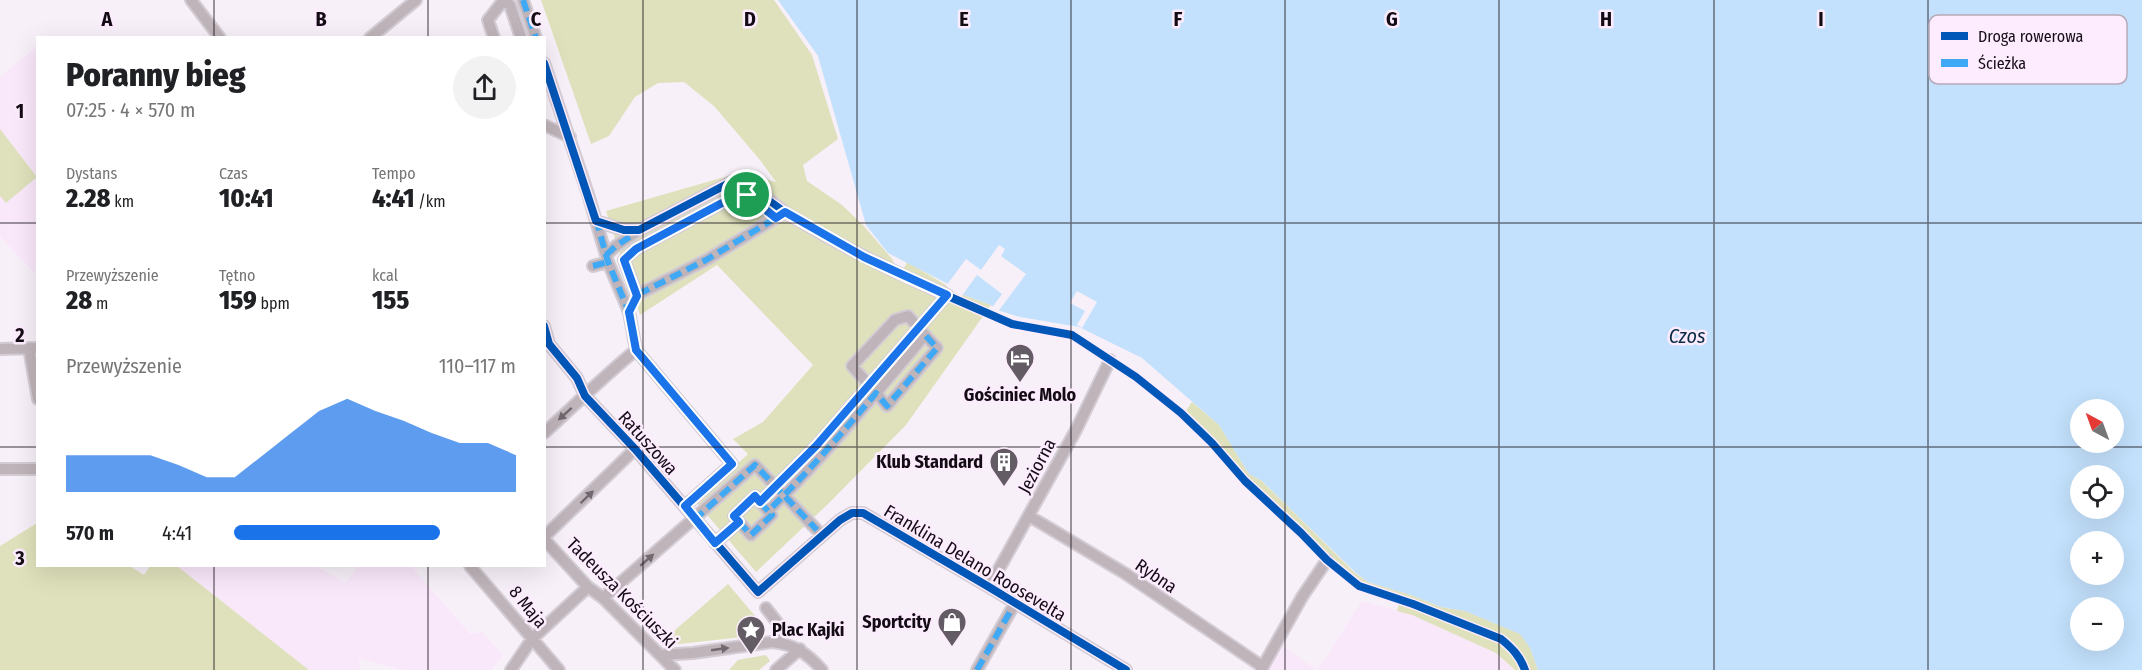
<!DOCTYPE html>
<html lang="pl">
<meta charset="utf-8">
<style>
body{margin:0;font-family:"Fira Sans Condensed",sans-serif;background:#f2f2f2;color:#202124;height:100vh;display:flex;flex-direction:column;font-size:22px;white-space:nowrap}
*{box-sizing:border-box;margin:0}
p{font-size:20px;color:#757577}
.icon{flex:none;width:33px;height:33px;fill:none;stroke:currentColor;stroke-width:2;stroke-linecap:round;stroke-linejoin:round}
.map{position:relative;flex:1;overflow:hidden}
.sheet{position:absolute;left:36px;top:36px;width:510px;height:531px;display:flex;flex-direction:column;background:#fff;border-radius:0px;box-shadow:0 6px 24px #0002}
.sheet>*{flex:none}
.needle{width:39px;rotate:319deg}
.buttons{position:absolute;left:2070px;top:399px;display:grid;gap:12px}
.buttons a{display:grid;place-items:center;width:54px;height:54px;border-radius:50%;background:#fff;box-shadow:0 6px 24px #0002;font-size:30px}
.pin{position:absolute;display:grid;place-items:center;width:51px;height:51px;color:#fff;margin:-26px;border:3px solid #fff;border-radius:50%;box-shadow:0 2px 6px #0007}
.round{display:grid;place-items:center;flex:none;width:63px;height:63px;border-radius:32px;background:#f2f2f2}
.headline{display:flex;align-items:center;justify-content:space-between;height:102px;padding:0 30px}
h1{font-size:33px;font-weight:800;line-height:45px}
.figures{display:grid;grid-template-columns:repeat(3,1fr);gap:9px;height:102px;padding:6px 30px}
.figures div{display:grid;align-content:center}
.figures b{font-size:26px;font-weight:800}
.figures small{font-size:16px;font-weight:400}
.figures p{font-size:16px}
.chart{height:168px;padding:12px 30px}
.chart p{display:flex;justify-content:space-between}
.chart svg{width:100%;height:108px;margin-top:6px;fill:#1a73e8;opacity:.7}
ul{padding:0 30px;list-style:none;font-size:20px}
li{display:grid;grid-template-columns:96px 72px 1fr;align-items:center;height:45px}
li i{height:15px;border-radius:8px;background:#1a73e8}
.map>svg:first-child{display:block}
.built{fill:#f9e7fa}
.green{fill:#dfe1bc}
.water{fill:#c3e1fc;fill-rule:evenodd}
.pier{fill:#f8f0f9}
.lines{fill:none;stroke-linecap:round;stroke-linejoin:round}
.street-casing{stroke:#d3ccd4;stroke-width:14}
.street{stroke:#bfb4b9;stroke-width:10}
.quiet{stroke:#3fa9f5;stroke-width:6;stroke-dasharray:12 6;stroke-linecap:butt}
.cycleway-casing{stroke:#fcecfd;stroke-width:11}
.cycleway{stroke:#0057b8;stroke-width:8}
.oneway{fill:#72686f}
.route-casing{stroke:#fff;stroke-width:12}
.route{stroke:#1a73e8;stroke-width:8}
.grid{fill:none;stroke:#140c15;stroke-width:1.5;stroke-opacity:0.55}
.labels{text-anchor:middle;stroke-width:5;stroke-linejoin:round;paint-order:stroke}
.poi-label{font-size:18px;font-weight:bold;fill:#140c15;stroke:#fcecfd;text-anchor:end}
.street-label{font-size:18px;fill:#140c15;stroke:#fcecfd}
.water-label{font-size:20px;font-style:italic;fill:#092d44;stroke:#fcecfd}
.key{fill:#fcecfd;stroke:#b6a9b7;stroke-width:1.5}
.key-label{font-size:16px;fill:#140c15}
.grid-label{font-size:20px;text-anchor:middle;font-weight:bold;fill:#140c15;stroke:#fcecfd;stroke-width:5;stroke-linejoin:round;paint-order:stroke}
</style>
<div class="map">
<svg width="2142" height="670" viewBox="0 0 2142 670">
<rect width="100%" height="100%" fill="#f8f0f9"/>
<path class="built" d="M37,46V276L0,236V77Z
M177,566H316L345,583L358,566H411L470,634L482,632L503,655L491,670H402L359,658L360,670H309Z
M1362,601L1412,615L1496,653L1515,670H1318Z
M1283,646L1317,670H1269Z"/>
<path class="green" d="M541,0H774L812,55L838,139L803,165L807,181L842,205L862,224L893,260L898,280L907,262L961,294L991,305L906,425L828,504L756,572L696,502L748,454L733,439L763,422L813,365L717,265L640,315L606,211L742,172L776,182L760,160L714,106L684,82L658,83L635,97L609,136L591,144Z
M0,129L37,177L6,203L0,196Z
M1192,402L1219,425L1249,474L1262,481L1355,573L1368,582L1411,595L1441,607L1465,611L1521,634L1530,648L1538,670H1529C1524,657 1518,648 1507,639L1409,598L1363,583L1333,562L1296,524L1255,484L1244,477L1214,441L1185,412Z
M37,523L38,566H130L144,575L150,566H177L309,670H0V546Z
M728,584L762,624L763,633L761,635L679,644L669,642L670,637L675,630Z
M1399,603L1497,642L1508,649L1521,670H1515L1496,653L1412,615L1397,611Z
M766,655L770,661L759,670H729L738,660Z"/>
<path class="water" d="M778,0H2142V670H1538L1530,648L1520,634L1465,611L1441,607L1411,595L1368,582L1356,573L1262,481L1249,474L1219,425L1142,358L1079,327L1020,317L997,310L991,305L961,294L948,284L888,253L866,225L818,56ZM2080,410H2114V442H2080ZM2080,476H2114V508H2080ZM2080,542H2114V574H2080ZM2080,608H2114V640H2080Z"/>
<path class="pier" d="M999,245L1005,249L1001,256L1026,274L997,313L991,309L1002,294L977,275L961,297L946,286L966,259L981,270Z
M1077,291L1097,302L1082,328L1077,325L1085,311L1070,303Z"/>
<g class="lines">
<g class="street-casing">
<path id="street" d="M191,0L220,38
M523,0L536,38
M370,38L416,0
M494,38L488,20L503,1L510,5L521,38
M544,63L588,194L608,262L629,312L636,350
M544,125L570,137
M776,218L747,195L722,203L636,249L624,260L637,295L706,260L776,218L785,212
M596,221L624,230H639L733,181C755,184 773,205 791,216C841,246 893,272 947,295L816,446L760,502L755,496L734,516L739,522L715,543
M606,255L616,246L639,230
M593,266L608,262
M908,316L925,335L876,393L852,366L895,320Z
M544,326L549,344L577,378L585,396L635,449L758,592L840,520L852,513H863L989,587L1126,670
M29,348L38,399
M0,349L38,348
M636,350L732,464L685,506
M544,433C575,405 604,376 636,350
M0,469H38
M760,502L768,511C807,474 841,434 876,393L887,406L937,348L925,335
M1029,516L1126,574L1263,667
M739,522L751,535L772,515L768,511
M544,537L635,449
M544,539L588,587L603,598L675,670
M470,566L559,670
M989,587L1076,430L1110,360
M603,598L755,465L817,530
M766,608L780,626L781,643
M662,655L693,653L772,642C794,644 808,654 822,670
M511,670L532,639L588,587
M776,670L800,649
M977,670L1015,603
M1261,670L1302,597L1327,560"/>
</g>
<use href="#street" class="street"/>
<path class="quiet" d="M523,0L536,38
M776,218L747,195L722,203L636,249L624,260L637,295L706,260L776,218L785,212
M596,219L608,262L629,312
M606,255L616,246L637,232
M593,266L608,262
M760,502L768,511C807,474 841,434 876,393L887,406L937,348L925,335
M694,520L755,465L817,530
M739,522L751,535L772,515L768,511
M977,670L1015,603"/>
<g class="cycleway-casing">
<path id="cycleway" d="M544,63L596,221L624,230H639L733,181L744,183L790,216L864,257L909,279L1012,324L1072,335L1136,377L1181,413L1212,443L1245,481L1301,533L1327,560L1359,586L1413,604L1501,639C1512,648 1520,656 1525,670
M544,326L549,344L577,378L585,396L635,449L758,592L840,520L852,513H863L989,587L1126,670
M715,543L739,522L734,516L755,496L760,502L816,446L947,295"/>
</g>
<use href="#cycleway" class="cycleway"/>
</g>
<defs><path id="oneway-solid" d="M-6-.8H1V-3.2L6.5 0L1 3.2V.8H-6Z" transform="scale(1.5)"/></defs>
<g class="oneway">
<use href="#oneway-solid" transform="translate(565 414) rotate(138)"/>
<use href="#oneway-solid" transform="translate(587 497) rotate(-44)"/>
<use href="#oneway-solid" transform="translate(647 560) rotate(-41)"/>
<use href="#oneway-solid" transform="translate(720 649) rotate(-8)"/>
</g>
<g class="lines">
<g class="route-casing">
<path id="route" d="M747,195L776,218L785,212L864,257L947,295L816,446L760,502L755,496L734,516L739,522L715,543L685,506L732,464L636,350L629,312L637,296L624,260L636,249L722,203Z"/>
</g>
<use href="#route" class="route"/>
</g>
<path class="grid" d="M214,0V38M428,0V38M643,0V670M857,0V670M1071,0V670M1285,0V670M1499,0V670M1714,0V670M1928,0V670M0,223H38M544,223H2142M0,447H38M544,447H2142M214,566V670M428,566V670"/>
<defs>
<g id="hotel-pin" transform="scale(1.5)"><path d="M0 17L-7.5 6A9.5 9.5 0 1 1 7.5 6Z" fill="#645c65" stroke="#fcecfd"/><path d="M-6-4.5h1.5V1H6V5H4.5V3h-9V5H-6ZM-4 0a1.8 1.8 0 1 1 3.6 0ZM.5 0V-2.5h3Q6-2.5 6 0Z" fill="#fff"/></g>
<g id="building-pin" transform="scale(1.5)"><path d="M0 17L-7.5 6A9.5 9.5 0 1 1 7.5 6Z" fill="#645c65" stroke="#fcecfd"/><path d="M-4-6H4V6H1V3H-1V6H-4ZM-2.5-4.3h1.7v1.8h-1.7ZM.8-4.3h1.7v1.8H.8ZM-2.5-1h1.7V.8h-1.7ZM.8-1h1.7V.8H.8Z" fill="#fff"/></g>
<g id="shop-pin" transform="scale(1.5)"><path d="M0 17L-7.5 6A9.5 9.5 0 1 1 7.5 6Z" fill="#645c65" stroke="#fcecfd"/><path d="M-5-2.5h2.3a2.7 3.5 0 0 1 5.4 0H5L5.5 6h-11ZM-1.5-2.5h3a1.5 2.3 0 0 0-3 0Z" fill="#fff"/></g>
<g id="sight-pin" transform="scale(1.5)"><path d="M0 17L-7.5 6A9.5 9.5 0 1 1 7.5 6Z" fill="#645c65" stroke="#fcecfd"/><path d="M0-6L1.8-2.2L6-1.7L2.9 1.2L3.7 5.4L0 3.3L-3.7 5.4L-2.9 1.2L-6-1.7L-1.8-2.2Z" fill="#fff"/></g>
</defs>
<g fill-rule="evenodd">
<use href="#hotel-pin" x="1020" y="358"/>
<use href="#building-pin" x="1004" y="462"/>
<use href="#shop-pin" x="952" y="622"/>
<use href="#sight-pin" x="751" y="630"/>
</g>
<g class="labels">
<g class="poi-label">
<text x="1020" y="401" text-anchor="middle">Gościniec Molo</text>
<text x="983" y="468">Klub Standard</text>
<text x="931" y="628">Sportcity</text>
<text x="772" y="636" text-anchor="start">Plac Kajki</text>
</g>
<g class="street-label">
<text transform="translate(648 443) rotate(48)" y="6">Ratuszowa</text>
<text transform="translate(1037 466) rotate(-62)" y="6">Jeziorna</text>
<text transform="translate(975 563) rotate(31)" y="6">Franklina Delano Roosevelta</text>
<text transform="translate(1156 576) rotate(34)" y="6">Rybna</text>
<text transform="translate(622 593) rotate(45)" y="6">Tadeusza Kościuszki</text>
<text transform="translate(528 607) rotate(51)" y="6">8 Maja</text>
</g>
<g class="water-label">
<text x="1687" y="343">Czos</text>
</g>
</g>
<rect x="1929" y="15" width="198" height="69" rx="9" class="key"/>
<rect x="1941" y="32" width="27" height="8" fill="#0057b8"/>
<rect x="1941" y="59" width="27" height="8" fill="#3fa9f5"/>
<g class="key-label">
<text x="1978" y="42">Droga rowerowa</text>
<text x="1978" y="69">Ścieżka</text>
</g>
<g class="grid-label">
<text x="107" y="26">A</text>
<text x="321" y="26">B</text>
<text x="536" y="26">C</text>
<text x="750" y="26">D</text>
<text x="964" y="26">E</text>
<text x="1178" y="26">F</text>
<text x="1392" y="26">G</text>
<text x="1606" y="26">H</text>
<text x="1821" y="26">I</text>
<text x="20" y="118">1</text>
<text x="20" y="342">2</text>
<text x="20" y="565">3</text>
</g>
</svg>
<div class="buttons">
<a><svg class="needle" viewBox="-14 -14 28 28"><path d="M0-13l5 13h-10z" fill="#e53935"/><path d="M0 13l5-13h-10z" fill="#757577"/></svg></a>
<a><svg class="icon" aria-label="locate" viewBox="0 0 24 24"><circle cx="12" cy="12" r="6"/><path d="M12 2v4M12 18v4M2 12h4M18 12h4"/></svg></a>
<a>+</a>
<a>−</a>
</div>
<div class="pin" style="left:747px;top:195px;background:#1e9e55"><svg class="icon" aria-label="arrive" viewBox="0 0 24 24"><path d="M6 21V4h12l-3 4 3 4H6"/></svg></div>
<section class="sheet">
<div class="headline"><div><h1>Poranny bieg</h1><p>07:25 · 4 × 570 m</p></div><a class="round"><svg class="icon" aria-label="share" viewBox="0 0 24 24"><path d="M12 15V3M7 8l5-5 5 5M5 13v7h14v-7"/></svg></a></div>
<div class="figures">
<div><p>Dystans</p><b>2.28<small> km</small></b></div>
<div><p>Czas</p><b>10:41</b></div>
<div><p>Tempo</p><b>4:41<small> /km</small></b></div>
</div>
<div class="figures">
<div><p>Przewyższenie</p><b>28<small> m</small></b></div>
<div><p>Tętno</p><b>159<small> bpm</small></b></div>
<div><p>kcal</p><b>155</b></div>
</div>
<div class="chart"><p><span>Przewyższenie</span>110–117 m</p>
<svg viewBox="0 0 160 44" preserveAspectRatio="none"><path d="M0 44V29L10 29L20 29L30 29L40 33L50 38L60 38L70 29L80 20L90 11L100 6L110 11L120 15L130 20L140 24L150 24L160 29V44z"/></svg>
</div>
<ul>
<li><b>570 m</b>4:41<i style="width:73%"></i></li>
</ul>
</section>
</div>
